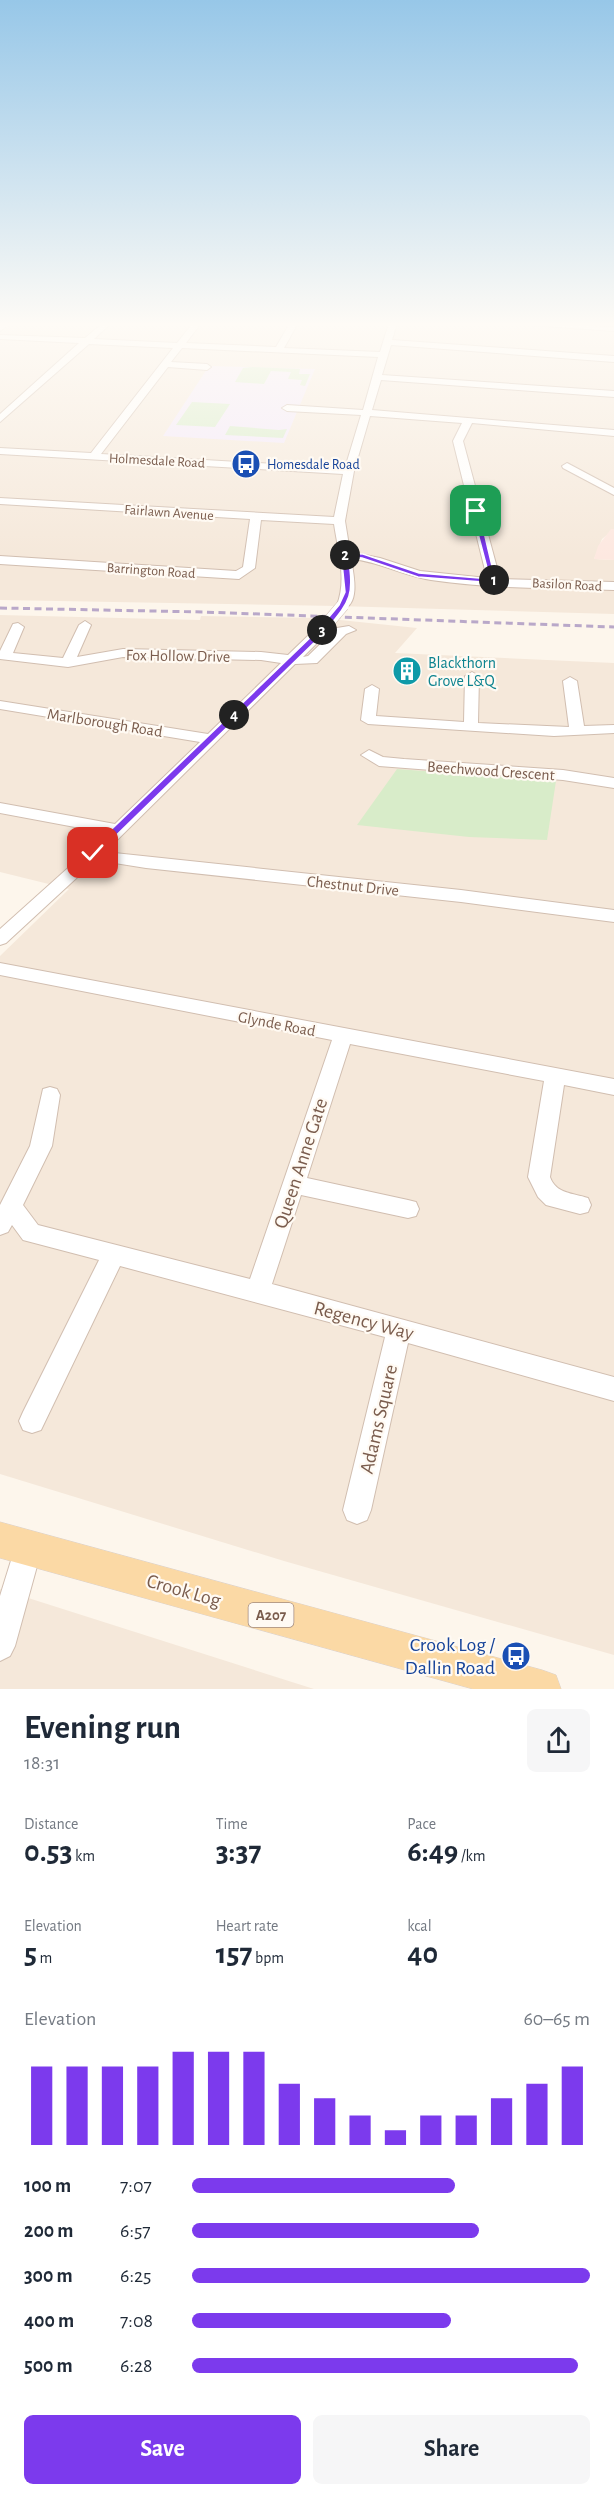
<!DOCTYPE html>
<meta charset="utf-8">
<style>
body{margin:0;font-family:"Alegreya Sans",sans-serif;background:#f6f6f7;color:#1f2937;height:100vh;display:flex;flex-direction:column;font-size:22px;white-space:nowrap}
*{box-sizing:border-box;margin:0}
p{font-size:20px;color:#747a83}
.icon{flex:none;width:33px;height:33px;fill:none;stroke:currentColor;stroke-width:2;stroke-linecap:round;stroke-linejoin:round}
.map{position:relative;height:1689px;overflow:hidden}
.side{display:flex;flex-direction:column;background:#fff;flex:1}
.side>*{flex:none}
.pin{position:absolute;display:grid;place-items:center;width:51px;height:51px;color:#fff;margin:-26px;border-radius:12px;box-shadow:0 3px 9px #0006}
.km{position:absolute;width:30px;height:30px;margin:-15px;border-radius:50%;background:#222;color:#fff;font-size:16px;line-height:30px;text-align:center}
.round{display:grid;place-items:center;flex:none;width:63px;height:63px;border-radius:9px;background:#f6f6f7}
.summary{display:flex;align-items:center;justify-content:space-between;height:102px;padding:0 24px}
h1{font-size:33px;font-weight:700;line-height:45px}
.metrics{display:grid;grid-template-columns:repeat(3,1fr);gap:9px;height:102px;padding:6px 24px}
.metrics div{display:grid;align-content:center}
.metrics b{font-size:30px;font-weight:700}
.metrics small{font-size:16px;font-weight:400}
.metrics p{font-size:16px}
.chart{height:168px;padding:12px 24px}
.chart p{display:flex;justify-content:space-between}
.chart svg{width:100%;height:108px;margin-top:6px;stroke:#7c3aed;stroke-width:6}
.cta{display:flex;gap:12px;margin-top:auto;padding:12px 24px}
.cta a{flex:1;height:69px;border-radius:9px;background:#7c3aed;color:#fff;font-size:24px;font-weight:700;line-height:69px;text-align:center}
.cta a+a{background:#f6f6f7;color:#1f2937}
ul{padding:0 24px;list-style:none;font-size:20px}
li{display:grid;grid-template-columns:96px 72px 1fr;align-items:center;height:45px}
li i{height:15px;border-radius:8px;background:#7c3aed}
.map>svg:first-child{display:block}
.residential{fill:#f5e8da}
.commercial{fill:#fde8e0}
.education{fill:#f3e8fa}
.green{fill:#d8ecc9}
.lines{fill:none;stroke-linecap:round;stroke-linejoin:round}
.minor-casing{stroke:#d1beb0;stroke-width:2}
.major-casing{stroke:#dad1cd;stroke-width:1}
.minor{fill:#fff;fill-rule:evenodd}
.major{fill:#fbd9a5;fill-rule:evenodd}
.rail{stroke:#b9a8c9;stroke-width:3;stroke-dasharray:7 4.5;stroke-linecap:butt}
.minor-bridge-casing{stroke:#d1beb0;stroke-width:13;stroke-linecap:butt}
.minor-bridge{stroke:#fff;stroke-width:12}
.route{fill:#7c3aed;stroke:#fff;stroke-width:1.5}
.labels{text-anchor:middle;stroke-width:4.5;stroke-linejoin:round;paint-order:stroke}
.far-street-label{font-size:14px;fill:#7a5c4d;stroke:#fffaf3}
.far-transit-label{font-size:14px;fill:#164399;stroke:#fffaf3;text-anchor:start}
.shield{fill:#fffaf3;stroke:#a28b7f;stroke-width:1.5}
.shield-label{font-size:15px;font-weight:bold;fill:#7a5c4d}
.street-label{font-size:16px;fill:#7a5c4d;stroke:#fffaf3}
.culture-label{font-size:16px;fill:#0d838f;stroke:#fffaf3;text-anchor:start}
.near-street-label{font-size:20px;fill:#7a5c4d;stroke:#fffaf3}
.near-transit-label{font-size:20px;fill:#164399;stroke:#fffaf3;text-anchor:end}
</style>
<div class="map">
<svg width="614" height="1689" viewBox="0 0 614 1689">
<rect width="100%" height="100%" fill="#fdf6ec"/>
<path class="residential" d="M0,323H614V529L602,539L594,559L614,560V614L337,606L0,600Z
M0,615L200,620L201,616L321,618L417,628L395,653L614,663V1655L284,1561L0,1474V956L69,889L0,872Z
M0,1589L314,1689H0Z"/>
<path class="commercial" d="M611,529H614V560L594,559L598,546Z"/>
<path class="education" d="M209,366L315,369L284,443L163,436Z"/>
<path class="green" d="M253,367L300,369L299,374H310L305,386L300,385L302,380L288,379L291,372L271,371L264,384L235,382L243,368Z
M192,402L230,404L215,427L176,425Z
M230,426L279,430L287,429L283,438L225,435Z
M397,769L556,781L547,840L469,837L357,825Z"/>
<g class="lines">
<g class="minor-casing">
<path id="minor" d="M3,323H12L0,331V325Z
M103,323H111L94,339L177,343L193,323H201L186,343L276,347L290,323H298L284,348L380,352L389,323H397L392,340L614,356V362L391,345L382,375L614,391V397L381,380L372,410L614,430V436L472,423L463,441L500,579L614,582V590C553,588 491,589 431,580C403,576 378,561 351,559C353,572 361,603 343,609L337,605C347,579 338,551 334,524L261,520L255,568L239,579L0,564V556L236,571L243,567L250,519L0,504V498L334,517L343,474L0,454V448L91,453L173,348L89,344L0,422V414L79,343L0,339V335L85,338ZM182,348L378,357L363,410L287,405L282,408L287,411L361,415L345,468L101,454L168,367L207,370L211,367L207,364L171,362ZM370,416L462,423L453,441L487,578L420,571L380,558L350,552L345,521L354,471Z
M525,323L614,327V331L529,325Z
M567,463L614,488V495L563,468L562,466Z
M85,621L91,625L77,657L123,649L261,652L288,655L315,629H325L327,632L325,635L303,657L308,656L337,628L349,626L356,630L346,634L317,663L295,664L105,852L461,890L614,910V922L461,902L146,868L96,860L6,943L0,945V929L107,833L0,813V803L115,824L200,742L0,709V701L208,734L281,663L261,660L123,657L68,667L0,659V651L13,624L18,623L24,627L13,653L63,658L79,625Z
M472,672L479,676L478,723L569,727L563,681L570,677L577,681L584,726L614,725V733L554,736L368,724L361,720L365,689L372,685L379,689L376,716L464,722L465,676Z
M369,750L383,757L404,759L563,770L614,778V788L563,780L379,766L361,755Z
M0,963L614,1079V1095L564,1085L550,1177C556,1194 573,1193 588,1198L591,1205L588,1212L580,1214L546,1205L538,1197L528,1177L544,1081L350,1044L307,1178L408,1200L416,1202L419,1209L416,1216L408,1218L301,1195L272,1284L614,1377V1401L408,1343L371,1510L367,1520L357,1524L347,1520L343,1510L385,1337L120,1266L41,1430L32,1433L23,1430L19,1421L23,1412L99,1260L23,1240L12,1225L8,1232L0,1235V1205L30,1146L43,1089L50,1087L57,1089L60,1095L52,1146L23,1205L38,1225L250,1279L332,1040L0,975Z
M28,1534L38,1538L42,1548L15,1646L10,1656L0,1661V1596L18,1538Z"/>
</g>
<g class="major-casing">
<path id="major" d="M0,1522L542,1670L556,1675L561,1689H473L0,1558Z"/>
</g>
<use href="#minor" class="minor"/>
<use href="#major" class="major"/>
<path class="rail" d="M0,608L203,612L614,627"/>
<g class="minor-bridge-casing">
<path id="minor-bridge" d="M320,632L343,605"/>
</g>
<use href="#minor-bridge" class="minor-bridge"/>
</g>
<linearGradient id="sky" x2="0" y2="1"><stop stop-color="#97c7e8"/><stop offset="0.58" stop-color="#fefbf6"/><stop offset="1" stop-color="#fefbf6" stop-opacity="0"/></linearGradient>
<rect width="614" height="559" fill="url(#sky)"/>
<path class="route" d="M476,509L479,511L496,583L418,577L362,558L348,557C356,598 348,603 323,634L96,855H89V851L318,630L339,605L345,592L341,553L363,554L419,573L490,579L472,511Z"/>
<defs>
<g id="bus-disc" transform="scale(1.5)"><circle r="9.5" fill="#1a4fb4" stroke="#fffaf3"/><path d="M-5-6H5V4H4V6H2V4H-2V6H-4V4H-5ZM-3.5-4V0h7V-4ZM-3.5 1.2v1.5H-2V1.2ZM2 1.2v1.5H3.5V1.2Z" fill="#fff"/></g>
<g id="building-disc" transform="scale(1.5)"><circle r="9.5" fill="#0f9aa8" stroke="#fffaf3"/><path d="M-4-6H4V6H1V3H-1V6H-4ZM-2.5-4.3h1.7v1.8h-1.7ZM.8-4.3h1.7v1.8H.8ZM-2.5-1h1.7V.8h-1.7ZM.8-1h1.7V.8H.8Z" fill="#fff"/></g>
</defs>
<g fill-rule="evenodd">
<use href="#bus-disc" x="246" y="464"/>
<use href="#building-disc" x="407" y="671"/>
<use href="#bus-disc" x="516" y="1656"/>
</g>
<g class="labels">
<g class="far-street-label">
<text transform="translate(157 460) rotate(3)" y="5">Holmesdale Road</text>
<text transform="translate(169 512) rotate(4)" y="5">Fairlawn Avenue</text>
<text transform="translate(151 570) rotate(4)" y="5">Barrington Road</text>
<text transform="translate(567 584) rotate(3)" y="5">Basilon Road</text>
</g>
<g class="far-transit-label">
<text x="267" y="469">Homesdale Road</text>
</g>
<rect class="shield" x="248.5" y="1603" width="45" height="24" rx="4.5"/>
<g class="shield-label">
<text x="271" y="1620">A207</text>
</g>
<g class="street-label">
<text transform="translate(178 655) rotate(1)" y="6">Fox Hollow Drive</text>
<text transform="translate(105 722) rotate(9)" y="6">Marlborough Road</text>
<text transform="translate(491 770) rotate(4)" y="6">Beechwood Crescent</text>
<text transform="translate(353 885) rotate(6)" y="6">Chestnut Drive</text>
<text transform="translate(277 1023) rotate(11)" y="6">Glynde Road</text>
</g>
<g class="culture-label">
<text x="428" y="668">Blackthorn<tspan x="428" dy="18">Grove L&amp;Q</tspan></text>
</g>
<g class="near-street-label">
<text transform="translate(300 1163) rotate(-72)" y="7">Queen Anne Gate</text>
<text transform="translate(364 1320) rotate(15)" y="7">Regency Way</text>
<text transform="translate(378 1419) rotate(-77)" y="7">Adams Square</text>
<text transform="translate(184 1590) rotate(16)" y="7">Crook Log</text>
</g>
<g class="near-transit-label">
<text x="495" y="1651">Crook Log /<tspan x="495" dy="23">Dallin Road</tspan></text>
</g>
</g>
</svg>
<div class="pin" style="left:476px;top:511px;background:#1e9e55"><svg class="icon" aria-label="arrive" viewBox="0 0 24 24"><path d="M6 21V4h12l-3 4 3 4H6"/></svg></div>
<div class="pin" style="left:93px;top:853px;background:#d93025"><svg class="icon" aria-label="check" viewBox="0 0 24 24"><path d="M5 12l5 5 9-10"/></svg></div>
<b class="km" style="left:494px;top:580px">1</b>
<b class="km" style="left:345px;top:555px">2</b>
<b class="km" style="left:322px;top:630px">3</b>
<b class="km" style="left:234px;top:715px">4</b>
</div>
<section class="side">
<div class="summary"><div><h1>Evening run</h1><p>18:31</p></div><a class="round"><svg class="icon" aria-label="share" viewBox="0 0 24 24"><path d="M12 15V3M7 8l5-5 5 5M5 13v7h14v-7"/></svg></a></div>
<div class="metrics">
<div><p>Distance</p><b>0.53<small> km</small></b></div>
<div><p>Time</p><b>3:37</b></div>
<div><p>Pace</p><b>6:49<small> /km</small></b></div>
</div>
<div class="metrics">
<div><p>Elevation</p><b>5<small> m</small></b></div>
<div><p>Heart rate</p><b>157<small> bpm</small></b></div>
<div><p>kcal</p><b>40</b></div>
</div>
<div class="chart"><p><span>Elevation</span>60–65 m</p>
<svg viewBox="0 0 160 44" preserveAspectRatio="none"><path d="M5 44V12M15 44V12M25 44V12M35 44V12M45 44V6M55 44V6M65 44V6M75 44V19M85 44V25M95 44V32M105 44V38M115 44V32M125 44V32M135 44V25M145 44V19M155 44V12"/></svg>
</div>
<ul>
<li><b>100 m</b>7:07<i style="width:66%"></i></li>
<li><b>200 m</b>6:57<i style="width:72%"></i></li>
<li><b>300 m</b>6:25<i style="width:100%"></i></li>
<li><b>400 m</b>7:08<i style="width:65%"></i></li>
<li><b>500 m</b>6:28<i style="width:97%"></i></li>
</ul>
<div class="cta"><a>Save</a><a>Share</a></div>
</section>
